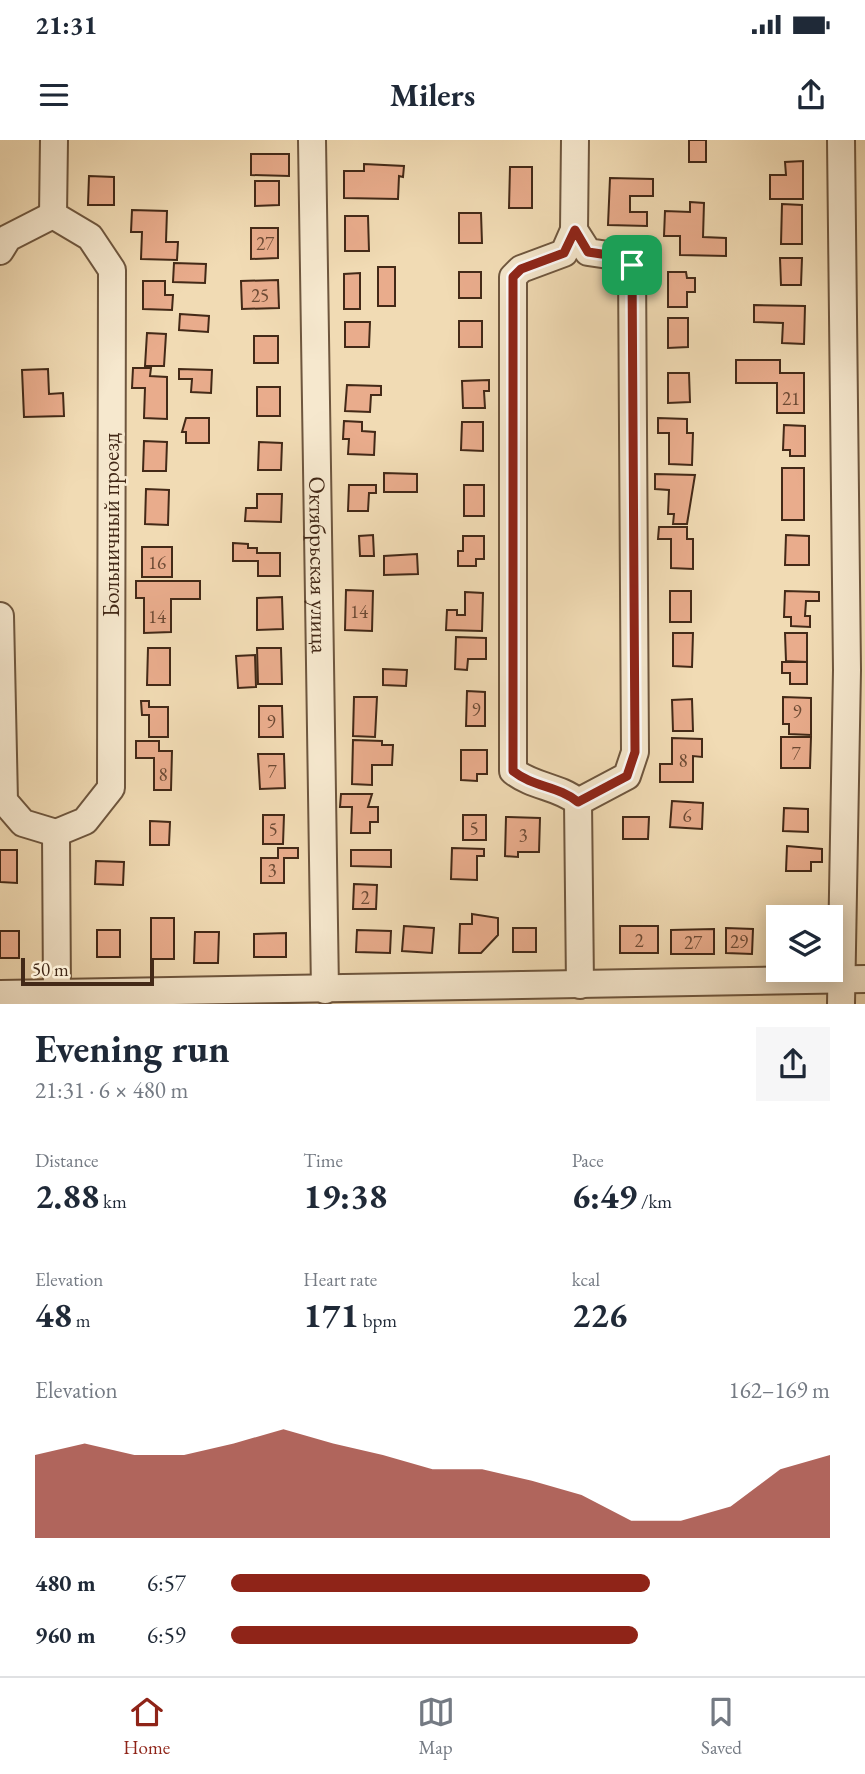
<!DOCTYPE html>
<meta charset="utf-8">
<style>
body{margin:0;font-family:"EB Garamond",serif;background:#f6f6f7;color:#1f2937;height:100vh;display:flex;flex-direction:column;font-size:26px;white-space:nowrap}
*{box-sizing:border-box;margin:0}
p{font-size:23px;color:#747a83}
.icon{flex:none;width:38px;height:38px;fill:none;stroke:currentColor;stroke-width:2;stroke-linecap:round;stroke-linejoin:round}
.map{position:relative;height:864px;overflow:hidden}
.sheet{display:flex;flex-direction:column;background:#fff;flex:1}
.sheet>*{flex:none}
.buttons{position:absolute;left:766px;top:765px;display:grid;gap:14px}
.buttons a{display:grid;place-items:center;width:77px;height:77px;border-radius:0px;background:#fff;box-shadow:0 4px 18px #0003;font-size:35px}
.scale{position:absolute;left:21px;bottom:18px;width:133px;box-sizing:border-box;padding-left:7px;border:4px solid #432917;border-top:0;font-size:19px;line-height:24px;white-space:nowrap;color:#432917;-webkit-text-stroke:5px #f6e8ce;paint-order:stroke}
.pin{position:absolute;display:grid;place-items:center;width:60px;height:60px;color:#fff;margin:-30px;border-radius:14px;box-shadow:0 4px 10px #0006}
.round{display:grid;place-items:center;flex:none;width:74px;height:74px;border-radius:0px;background:#f6f6f7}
.headline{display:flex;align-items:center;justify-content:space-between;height:119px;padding:0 35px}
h1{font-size:38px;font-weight:700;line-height:52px}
.figures{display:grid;grid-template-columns:repeat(3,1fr);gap:10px;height:119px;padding:7px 35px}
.figures div{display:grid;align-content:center}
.figures b{font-size:35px;font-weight:700}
.figures small{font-size:19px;font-weight:400}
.figures p{font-size:19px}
.chart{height:196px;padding:14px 35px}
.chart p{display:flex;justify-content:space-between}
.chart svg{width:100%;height:126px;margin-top:7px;fill:#8f2418;opacity:.7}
ul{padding:0 35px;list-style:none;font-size:23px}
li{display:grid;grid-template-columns:112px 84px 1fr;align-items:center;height:52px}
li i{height:18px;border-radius:9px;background:#8f2418}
.status{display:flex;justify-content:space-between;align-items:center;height:49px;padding:0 35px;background:#fff;direction:ltr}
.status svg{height:19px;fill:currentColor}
header{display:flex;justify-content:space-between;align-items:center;height:91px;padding:0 35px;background:#fff;font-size:32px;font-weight:700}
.dock{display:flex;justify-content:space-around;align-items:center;height:98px;border-top:2px solid #e0e1e3;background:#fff;font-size:19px;color:#747a83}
.dock a{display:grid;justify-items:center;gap:4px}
.dock .active{color:#8f2418}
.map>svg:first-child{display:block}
.building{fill:#e9ac8c;stroke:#432917;stroke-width:2}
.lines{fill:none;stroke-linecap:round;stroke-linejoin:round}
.minor-casing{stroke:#6e563e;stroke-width:30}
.minor{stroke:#f6e8ce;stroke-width:26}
.route-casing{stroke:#fff;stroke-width:14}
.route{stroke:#8f2418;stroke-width:9}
.labels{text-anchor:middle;stroke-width:5;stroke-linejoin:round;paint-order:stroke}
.number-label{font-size:19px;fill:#6c4a34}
.street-label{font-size:23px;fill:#432917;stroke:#f6e8ce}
</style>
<div class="status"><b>21:31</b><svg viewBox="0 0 49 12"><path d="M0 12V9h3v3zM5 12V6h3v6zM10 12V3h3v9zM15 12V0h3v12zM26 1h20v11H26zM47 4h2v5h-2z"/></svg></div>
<header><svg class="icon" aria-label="menu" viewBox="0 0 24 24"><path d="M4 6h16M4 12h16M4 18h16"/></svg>Milers<svg class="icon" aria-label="share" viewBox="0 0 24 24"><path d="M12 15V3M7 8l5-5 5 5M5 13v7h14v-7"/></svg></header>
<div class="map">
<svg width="865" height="864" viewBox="0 0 865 864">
<rect width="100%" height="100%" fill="#f1dbb4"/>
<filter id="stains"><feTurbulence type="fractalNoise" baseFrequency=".00286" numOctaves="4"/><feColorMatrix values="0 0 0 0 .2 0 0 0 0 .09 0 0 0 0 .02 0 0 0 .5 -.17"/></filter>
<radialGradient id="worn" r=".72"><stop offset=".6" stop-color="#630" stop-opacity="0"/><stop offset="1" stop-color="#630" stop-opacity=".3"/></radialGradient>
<path class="building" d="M689,0H706V22H689Z
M251,14H289V36L251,35Z
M803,21V59H770V35H786L785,22Z
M364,24L404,26L403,37L399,36L398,59L344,58V31H364Z
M510,27H532V68H509Z
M89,36L114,37V65H88Z
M610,38L653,39V56H630V72H647V86L608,85Z
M255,41H279V65L255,66Z
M690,62L704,63L703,97L726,98V116L680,115V96H664L665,71L690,72Z
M782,64L802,65V104H781Z
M132,70L167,71L166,102H178L177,120L141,119L142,92H131Z
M459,73H481L482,103H459Z
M345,76H368L369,111H345Z
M251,88H278V118L251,119Z
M780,118H802L801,145H781Z
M174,123L206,124L205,143L173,142Z
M378,127H395V166H378Z
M459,132H481V158H459Z
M668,132H686L687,138H695V152H687V167H668Z
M360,133V169H344V134Z
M278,140L279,168L242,169L241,141Z
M143,141H165V155H173L172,170L143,169Z
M754,165L805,166L804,204L782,203L783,183L754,182Z
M180,174L209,176L208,192L179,190Z
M668,178H688V207L668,208Z
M459,181H482V207H459Z
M345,182H370L369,207H345Z
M147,193L166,194L164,226H145Z
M254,196H278V223H254Z
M736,220H780V233H804V273H777V243H736Z
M133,228H151L150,236L167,237V279L144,278L145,248H132Z
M48,229L49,254L63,253L64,276L24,277L22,230Z
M179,229L212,230L211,253L191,252L192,239H179Z
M668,233H689L690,262L668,263Z
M489,240V251H484L485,268H463L462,241Z
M347,245L381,246V255H371L370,272L345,271Z
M257,247H280V276H257Z
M186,278H209V303H186V292H182Z
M658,278L687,279V293H693L692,325L669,324V293H658Z
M344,281L362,282V291L375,292L374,315L348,314L349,299H343Z
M462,282H483V311L461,310Z
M784,285L805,286V316H790V310H783Z
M144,301L167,302L166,331H143Z
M259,302L282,303L281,330H258Z
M782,328H804V380H782Z
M384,333L417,334V352H384Z
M655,334L695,335L687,384H673L674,374H668L669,350L655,349Z
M349,345H376V353H369L368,371H348Z
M464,345H484V376H464Z
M146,349L169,350L168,385L145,384Z
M257,354H282L281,382L245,381L246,368H257Z
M659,387H687V399H693V429L671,428V399H658Z
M373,395L374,416H360L359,396Z
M786,395L809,396V425H785Z
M463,396H484V419H476V426H458V411H463Z
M233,403L248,404V408H257V413H280V436H258V421H233Z
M142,407H172V437H142Z
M417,414L418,434L384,435V416Z
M136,441H200V459H171V492L144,493V458H136Z
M346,450L373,451L372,491L345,490Z
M670,451H691V482H670Z
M785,451L819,452V461H806L805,476H810V487L791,486V477H784Z
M465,452L483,453L482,491L446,490L447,470H457V475H465Z
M282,457L283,489L257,490V458Z
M673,493H693L692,527L673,526Z
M785,493H807V522L786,521Z
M456,497L486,498V519H468L467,530L455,529Z
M148,508H170V545H147Z
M257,508H281L282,544H258Z
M255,515L256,547L238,548L236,516Z
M782,522H807V544H790V533H782Z
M383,529L407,530L406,546L383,545Z
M467,551L485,552V586H466Z
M354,557H377L375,597L353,596Z
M783,557L811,558V595L789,594V584H783Z
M692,559L693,591H673L672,560Z
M141,561H149V567H168V597H149V575H142Z
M259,566H282L283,597H259Z
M781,597H811L810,628H781Z
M672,598L702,599V617L693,616V642H660V624H672Z
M353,600L382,601V605H393L392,625H372V645L352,644Z
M136,601H159V611H172L171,650H154V618H136Z
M461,610H487V634H477V641L461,640Z
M258,614H284L285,648L260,649Z
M341,654H372L368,667H378V682H370V693H351L352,667H340Z
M672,661L703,663L702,689L670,687Z
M784,668L808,669V692L783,691Z
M263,675H284L283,704H263Z
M463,675H486V700H463Z
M506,677L540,678L539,712H518V717L505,716Z
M623,677H649L648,699H623Z
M150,681L170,682L169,705H150Z
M787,706L822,709V722H811V731H786Z
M278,708H298V718H284V743H261V718H278Z
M452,708L484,709V716H477V740L451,739Z
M0,710H17V743L0,742Z
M351,710H391V727L351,726Z
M96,721L124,722L123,745L95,744Z
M354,744L377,745L376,769H353Z
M472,774L498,778V795L481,813H459L460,784H472Z
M151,778H174V819H151Z
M404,786L434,788L432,813L402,811Z
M620,786H658V813H620Z
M513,788H536V812H513Z
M726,788L753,789L752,814L726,813Z
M714,789V814H671V790Z
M97,790H120V817H97Z
M357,790L391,791L390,813L356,812Z
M0,791H19V818H0Z
M195,792H219L218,823H194Z
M286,793V817H254V794Z"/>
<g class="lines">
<g class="minor-casing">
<g id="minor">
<path d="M54,0L53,75L90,97L112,130L111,648L85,681L56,693L57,855"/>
<path id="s1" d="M312,0L325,850"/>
<path d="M575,0L574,90L588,112L615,116L632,125L635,612L627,636L578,662L580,845"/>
<path d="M574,90L564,113L521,129L513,137V631C533,647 559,646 578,662"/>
<path d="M0,111L8,98L53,75"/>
<path d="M0,476L4,661L23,683L56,693"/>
<path d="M0,854L865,839"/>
<path d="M841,864L847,530L841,0"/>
</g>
</g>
<use href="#minor" class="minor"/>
</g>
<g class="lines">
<g class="route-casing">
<path id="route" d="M575,90L588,112L615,116L632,125L635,612L627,636L578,662C559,646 533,647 513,631V137L521,129L564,113Z"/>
</g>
<use href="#route" class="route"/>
</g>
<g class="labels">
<g class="number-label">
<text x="265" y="110">27</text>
<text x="260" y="162">25</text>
<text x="791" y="265">21</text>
<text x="157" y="429">16</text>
<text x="359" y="478">14</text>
<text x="157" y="483">14</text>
<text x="476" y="576">9</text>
<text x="797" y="578">9</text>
<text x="271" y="588">9</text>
<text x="796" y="620">7</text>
<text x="683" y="627">8</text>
<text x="272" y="638">7</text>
<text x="163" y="641">8</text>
<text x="687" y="682">6</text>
<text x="474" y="695">5</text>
<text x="273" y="696">5</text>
<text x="523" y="702">3</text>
<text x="272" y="737">3</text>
<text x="365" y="764">2</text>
<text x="639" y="807">2</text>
<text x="739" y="808">29</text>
<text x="693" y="809">27</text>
</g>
<g class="street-label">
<text transform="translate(111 385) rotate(-90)" y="8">Больничный проезд</text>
<text dy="8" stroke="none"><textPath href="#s1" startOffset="425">Октябрьская улица</textPath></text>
</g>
</g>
<rect width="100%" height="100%" filter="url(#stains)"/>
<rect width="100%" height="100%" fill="url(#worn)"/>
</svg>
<div class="buttons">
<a><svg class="icon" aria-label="layers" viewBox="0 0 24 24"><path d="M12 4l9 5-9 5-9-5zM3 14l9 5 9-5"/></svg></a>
</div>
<div class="scale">50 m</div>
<div class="pin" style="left:632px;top:125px;background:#1e9e55"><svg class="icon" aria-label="arrive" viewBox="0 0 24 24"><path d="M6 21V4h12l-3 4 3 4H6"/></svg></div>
</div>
<section class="sheet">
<div class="headline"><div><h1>Evening run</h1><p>21:31 · 6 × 480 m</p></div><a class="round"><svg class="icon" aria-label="share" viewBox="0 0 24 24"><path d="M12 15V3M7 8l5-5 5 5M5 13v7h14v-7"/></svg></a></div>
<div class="figures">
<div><p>Distance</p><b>2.88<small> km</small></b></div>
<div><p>Time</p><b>19:38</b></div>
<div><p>Pace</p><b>6:49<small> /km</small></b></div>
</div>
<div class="figures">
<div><p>Elevation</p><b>48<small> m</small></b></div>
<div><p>Heart rate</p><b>171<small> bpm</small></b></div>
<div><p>kcal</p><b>226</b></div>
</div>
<div class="chart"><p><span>Elevation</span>162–169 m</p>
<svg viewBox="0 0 160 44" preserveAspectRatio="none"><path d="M0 44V15L10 11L20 15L30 15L40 11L50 6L60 11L70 15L80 20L90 20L100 24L110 29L120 38L130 38L140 33L150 20L160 15V44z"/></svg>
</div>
<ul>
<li><b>480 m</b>6:57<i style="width:70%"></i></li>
<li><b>960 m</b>6:59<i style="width:68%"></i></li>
</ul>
</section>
<nav class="dock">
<a class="active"><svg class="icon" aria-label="home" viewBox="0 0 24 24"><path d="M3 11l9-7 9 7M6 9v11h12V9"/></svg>Home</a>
<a><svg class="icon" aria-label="map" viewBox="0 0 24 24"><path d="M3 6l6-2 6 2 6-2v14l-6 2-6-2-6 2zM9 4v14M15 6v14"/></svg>Map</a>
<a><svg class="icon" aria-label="saved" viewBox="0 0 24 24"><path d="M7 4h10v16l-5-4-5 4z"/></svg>Saved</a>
</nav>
